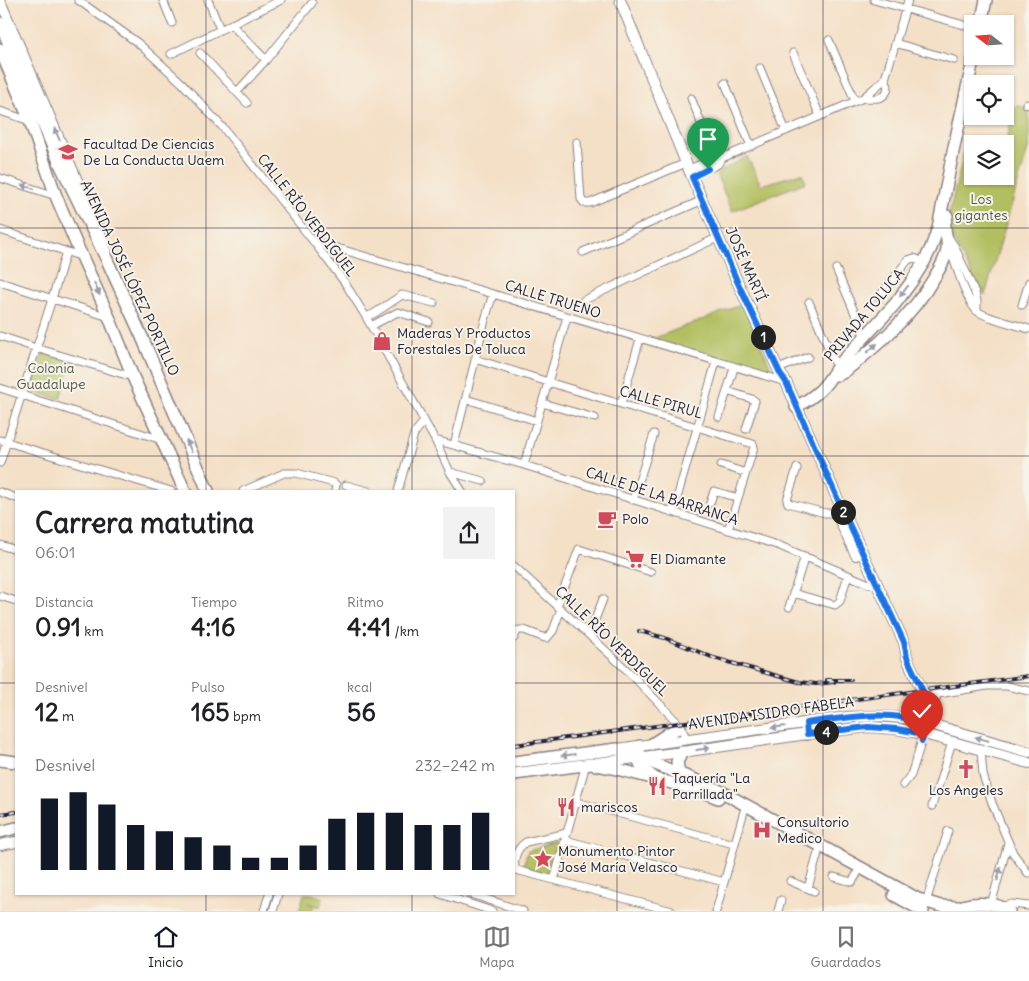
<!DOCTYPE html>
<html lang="es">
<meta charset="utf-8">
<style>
body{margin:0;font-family:Delius,sans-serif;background:#f2f2f2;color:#202124;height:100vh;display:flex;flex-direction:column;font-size:19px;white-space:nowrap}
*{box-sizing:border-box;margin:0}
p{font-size:16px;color:#757577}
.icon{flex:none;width:28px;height:28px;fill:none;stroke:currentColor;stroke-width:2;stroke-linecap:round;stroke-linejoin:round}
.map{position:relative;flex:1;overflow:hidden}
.details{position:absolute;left:15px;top:490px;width:500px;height:405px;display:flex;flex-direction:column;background:#fff;border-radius:0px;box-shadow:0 1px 4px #0004}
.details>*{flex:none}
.needle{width:32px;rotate:287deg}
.buttons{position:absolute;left:964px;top:15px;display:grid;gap:10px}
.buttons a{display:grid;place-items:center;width:50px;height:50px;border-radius:0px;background:#fff;box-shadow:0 1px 4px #0004;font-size:25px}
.pin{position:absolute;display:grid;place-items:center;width:42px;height:42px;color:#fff;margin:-51px -21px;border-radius:50% 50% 50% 0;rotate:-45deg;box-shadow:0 0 5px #0007}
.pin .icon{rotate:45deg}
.km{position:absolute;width:25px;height:25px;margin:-12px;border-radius:50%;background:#222;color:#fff;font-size:14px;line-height:25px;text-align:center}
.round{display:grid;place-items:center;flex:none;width:52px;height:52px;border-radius:0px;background:#f2f2f2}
.overview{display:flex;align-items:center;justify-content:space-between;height:85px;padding:0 20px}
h1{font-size:28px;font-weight:700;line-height:38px}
.stats{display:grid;grid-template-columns:repeat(3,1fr);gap:8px;height:85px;padding:5px 20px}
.stats div{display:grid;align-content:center}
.stats b{font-size:25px;font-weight:700}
.stats small{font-size:14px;font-weight:400}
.stats p{font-size:14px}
.chart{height:140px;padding:10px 20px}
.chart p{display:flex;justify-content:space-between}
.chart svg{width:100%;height:90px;margin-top:5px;stroke:#111827;stroke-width:6}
.menu{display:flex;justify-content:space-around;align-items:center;height:70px;border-top:1px solid #e0e0e0;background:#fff;font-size:14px;color:#757577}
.menu a{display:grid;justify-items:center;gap:2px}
.menu .on{color:#111827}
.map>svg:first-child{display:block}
.green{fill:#b2be5f;stroke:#6a704d}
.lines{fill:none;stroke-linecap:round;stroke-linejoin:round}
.minor-casing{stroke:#8b8181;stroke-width:9}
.tertiary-casing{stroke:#8b8181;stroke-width:11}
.secondary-casing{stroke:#8b8181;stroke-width:12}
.primary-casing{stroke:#8b8181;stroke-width:14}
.trunk-casing{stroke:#8b8181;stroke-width:14}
.minor{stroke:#fff;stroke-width:7}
.tertiary{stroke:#fff;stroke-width:9}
.secondary{stroke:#fff;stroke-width:10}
.primary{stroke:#fff;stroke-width:11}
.trunk{stroke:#fff;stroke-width:11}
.rail-casing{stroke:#22223b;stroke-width:4}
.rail{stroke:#f7f3e8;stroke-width:2;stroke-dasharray:5.5;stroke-linecap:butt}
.oneway{fill:#9c9ca7}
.route-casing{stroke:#fff;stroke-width:10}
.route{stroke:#1a73e8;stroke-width:6}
.grid{fill:none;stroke:#22223b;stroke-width:1;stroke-opacity:0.55}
.labels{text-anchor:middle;stroke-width:4;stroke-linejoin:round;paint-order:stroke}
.poi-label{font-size:14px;fill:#22223b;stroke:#f7f3e8;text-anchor:start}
.park-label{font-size:14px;fill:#545948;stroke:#f7f3e8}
.street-label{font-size:14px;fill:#22223b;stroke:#f7f3e8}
</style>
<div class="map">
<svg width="1029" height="911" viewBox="0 0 1029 911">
<rect width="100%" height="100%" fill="#f7f3e8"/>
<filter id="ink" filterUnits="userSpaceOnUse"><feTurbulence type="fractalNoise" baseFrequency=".02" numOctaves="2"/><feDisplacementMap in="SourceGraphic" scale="10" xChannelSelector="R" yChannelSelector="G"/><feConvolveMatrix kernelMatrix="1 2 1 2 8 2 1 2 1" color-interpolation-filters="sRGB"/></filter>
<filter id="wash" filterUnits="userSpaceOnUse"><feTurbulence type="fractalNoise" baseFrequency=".0096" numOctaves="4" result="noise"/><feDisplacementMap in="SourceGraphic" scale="20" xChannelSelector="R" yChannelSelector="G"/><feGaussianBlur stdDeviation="1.12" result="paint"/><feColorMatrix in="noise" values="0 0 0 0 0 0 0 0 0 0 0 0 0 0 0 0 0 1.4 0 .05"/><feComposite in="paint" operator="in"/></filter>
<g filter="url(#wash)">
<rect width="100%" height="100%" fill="#f4e0c7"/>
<path class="green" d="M1016,105L1029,109V146L985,295L976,282L946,227L964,152L972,154V176H1005V146Z
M747,156L761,185L802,173L806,182L732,211L716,174Z
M743,304L770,366L769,371L652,339Z
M43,353L71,362L60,399L31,391Z
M559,842L557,861L551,875L523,866L528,851Z
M304,894H312L323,898L320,907L308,903L314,906L312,911H299Z"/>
</g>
<g filter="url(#ink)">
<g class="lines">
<g class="minor-casing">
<path id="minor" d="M78,0L138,43L182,83L225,130L313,241L345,283L366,317L435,440L450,472L462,491
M163,0L172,23
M208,0L220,29
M874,0L964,25
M231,24L266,60
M829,40L855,101
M895,43L954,60
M200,53L247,103
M793,53L820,116
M171,54L281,0
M760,68L786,131
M885,79L908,0
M725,83L751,146
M237,92L266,60L312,3
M691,98L718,164
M1026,104L1029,105
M0,111L30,121
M577,142L581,199L584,203H590L686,163
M689,169L716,158H722L863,98L885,79C887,83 889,86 887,91C883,101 871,98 863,98
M692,177L718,164L720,161
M0,178L56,196
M0,230L83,257
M949,238L955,247L975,293L977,301V311
M313,241L493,294L786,382
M949,246C954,260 967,303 977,311C986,318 1017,325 1029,329
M583,252L703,200
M836,269L865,337
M0,282L109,317
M879,297L908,260L914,258L924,262
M584,300L719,237
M809,302L837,368
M1022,305L1029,282
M366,317L375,313L402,295L434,303
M371,326L398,312L429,322
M0,336L36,348L133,377
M475,359L548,382L753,444L754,447L728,530
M778,369L808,357
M0,388L162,440
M727,391L752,399L755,401L746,429
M466,399L537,421
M542,403L595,418
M621,404L640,339
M719,417L734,368
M0,440L171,491
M435,440L524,465L780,546L869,584L877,585
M454,445L485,320L493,294
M0,463L52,299L66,252
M524,465L567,317
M721,465L746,473
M797,468L787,500L788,503L825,513H830L842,509
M450,472L483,481
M346,485L368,491
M243,491L284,473H296L334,483L336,485L335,491
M398,491L414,434L424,421
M0,492L16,498
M633,500L654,434
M710,503L714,491L738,498
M673,512L716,362
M0,545L16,550
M514,566L629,672L678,723L687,739
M793,593L835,605L840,601L848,575
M0,596L16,601
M557,605L560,599L579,549L651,572
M789,607L805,556
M589,635L603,599
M514,638L517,631L519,630H524L545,638H547L553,631L561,609
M932,695L987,686H1007L1029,691
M981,750L983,775L992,803L1013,853L1028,873
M903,785L911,775L924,734
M576,802L734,844
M932,806L952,742
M567,833L526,842C517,848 512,860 516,870L672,911
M565,840L724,882
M834,877L852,882L857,874
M554,880L586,764
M790,881L814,891
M808,888L818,853
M440,894L492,911
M471,894L523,911
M926,902L948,831
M991,905L1008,843
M1001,907L1012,904L1029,906
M264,911L269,894
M273,911L278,894
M716,911L744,811
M778,911L781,900"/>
</g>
<g class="tertiary-casing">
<path id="tertiary" d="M0,0L104,242L106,253"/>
</g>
<g class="secondary-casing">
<path id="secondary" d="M620,0L686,163L737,281L780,373L786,382L842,509L904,642C905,647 906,652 907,657C914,678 932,701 930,724
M840,521L856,555
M930,712L936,694
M617,749L848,717L879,716L904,718L930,724L1029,752
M597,763L682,752L807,734L868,727L897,729L924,734L1029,763
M0,845L16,842"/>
</g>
<g class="primary-casing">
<path id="primary" d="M0,23L61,166L107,260L142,337L208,491
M981,24L986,0
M0,49L30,121L56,196L75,241L109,317L133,377L185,491
M833,375H838L844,372C878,345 912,316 934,278C939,270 944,262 946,254C950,242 945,237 945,227C944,224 946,219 947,216
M796,407C817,395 825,388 837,367L895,304L912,281L924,262L931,248L938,228L954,147L974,56
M806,723L807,734
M652,744L669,733L680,727
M640,746C636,764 641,769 656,779
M679,774L677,762L682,752"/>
</g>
<g class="trunk-casing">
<path id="trunk" d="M0,760L16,762
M514,762L617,749L703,783L722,792L918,899L940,906L958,907
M514,774L591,764L613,768L656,779L698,790L718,798
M0,832L16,828
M894,895L923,911
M954,911C966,900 996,902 1009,911"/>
</g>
<use href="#minor" class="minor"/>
<use href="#tertiary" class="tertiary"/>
<use href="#secondary" class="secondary"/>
<use href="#primary" class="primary"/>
<use href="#trunk" class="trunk"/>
<g class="rail-casing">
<path id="rail" d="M639,631L665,638L714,658L799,682L816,684L834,682
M827,680H851
M514,745L1029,676
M0,814L16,812"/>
</g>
<use href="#rail" class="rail"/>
</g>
<defs><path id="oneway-solid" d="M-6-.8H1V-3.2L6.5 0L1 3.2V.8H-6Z" transform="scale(1.25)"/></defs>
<g class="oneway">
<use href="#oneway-solid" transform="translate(57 134) rotate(-113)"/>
<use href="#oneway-solid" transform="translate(28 187) rotate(-162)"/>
<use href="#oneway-solid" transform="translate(97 289) rotate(66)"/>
<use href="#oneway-solid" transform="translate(904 291) rotate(128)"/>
<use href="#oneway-solid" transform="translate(872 348) rotate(-41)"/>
<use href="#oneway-solid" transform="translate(189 446) rotate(-113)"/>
<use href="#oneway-solid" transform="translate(778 727) rotate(172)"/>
<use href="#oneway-solid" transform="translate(982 739) rotate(-164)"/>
<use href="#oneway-solid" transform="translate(703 749) rotate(-9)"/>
<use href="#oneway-solid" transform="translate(568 755) rotate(173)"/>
<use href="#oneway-solid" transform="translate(999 874) rotate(-75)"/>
</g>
</g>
<g class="lines" filter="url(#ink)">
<g class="route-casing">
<path id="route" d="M708,169L692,177L737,281L780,373L786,382L842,509L904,642C905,647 906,652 907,657C915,678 932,701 930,724C918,721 905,717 892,716C863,714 835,719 806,723L807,734L868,727L897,729L924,734L922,741"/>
</g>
<use href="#route" class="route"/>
</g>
<path class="grid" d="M206,0V491M412,0V491M617,0V911M823,0V911M0,228H1029M0,456H1029M0,683H16M514,683H1029M206,894V911M412,894V911"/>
<defs>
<g id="university-bare" transform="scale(1.5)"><path d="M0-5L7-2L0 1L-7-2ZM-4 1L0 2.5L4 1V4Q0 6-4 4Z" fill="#d1495b" stroke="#f7f3e8" stroke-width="2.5" paint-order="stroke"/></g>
<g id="shop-bare" transform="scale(1.5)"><path d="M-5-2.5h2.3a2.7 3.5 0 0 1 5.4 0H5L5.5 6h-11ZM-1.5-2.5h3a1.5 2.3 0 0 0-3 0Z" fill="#d1495b" stroke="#f7f3e8" stroke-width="2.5" paint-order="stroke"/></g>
<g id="cafe-bare" transform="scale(1.5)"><path d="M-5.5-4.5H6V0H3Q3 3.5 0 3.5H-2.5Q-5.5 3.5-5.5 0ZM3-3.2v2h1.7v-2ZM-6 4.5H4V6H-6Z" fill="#d1495b" stroke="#f7f3e8" stroke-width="2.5" paint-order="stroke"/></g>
<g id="supermarket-bare" transform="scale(1.5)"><path d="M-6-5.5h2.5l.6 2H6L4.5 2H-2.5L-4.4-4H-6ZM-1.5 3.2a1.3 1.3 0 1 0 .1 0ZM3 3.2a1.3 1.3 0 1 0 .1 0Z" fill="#d1495b" stroke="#f7f3e8" stroke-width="2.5" paint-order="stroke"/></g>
<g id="church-bare" transform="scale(1.5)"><path d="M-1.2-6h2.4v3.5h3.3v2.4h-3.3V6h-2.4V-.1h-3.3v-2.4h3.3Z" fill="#d1495b" stroke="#f7f3e8" stroke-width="2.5" paint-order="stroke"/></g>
<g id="restaurant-bare" transform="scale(1.5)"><path d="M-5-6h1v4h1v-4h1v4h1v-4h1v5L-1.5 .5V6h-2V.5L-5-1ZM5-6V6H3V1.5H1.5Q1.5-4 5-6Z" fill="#d1495b" stroke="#f7f3e8" stroke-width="2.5" paint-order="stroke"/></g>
<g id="hospital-bare" transform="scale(1.5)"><path d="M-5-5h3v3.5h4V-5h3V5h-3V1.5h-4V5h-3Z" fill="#d1495b" stroke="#f7f3e8" stroke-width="2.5" paint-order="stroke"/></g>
<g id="sight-bare" transform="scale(1.5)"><path d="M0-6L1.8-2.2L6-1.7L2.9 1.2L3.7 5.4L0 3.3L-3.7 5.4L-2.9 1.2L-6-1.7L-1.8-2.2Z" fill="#d1495b" stroke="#f7f3e8" stroke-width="2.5" paint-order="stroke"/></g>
</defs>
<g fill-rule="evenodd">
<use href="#university-bare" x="68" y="152"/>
<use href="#shop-bare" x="382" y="341"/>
<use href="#cafe-bare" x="607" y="519"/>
<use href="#supermarket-bare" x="635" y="559"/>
<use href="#church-bare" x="966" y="769"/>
<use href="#restaurant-bare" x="657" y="786"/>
<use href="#restaurant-bare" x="566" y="807"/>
<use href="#hospital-bare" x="762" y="830"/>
<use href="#sight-bare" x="543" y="859"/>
</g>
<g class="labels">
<g class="poi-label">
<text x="83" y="149">Facultad De Ciencias<tspan x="83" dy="16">De La Conducta Uaem</tspan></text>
<text x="397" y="338">Maderas Y Productos<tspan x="397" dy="16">Forestales De Toluca</tspan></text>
<text x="622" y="524">Polo</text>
<text x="650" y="564">El Diamante</text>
<text x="672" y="783">Taquería "La<tspan x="672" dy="16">Parrillada"</tspan></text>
<text x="966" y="795" text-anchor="middle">Los Angeles</text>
<text x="581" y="812">mariscos</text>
<text x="777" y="827">Consultorio<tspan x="777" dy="16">Medico</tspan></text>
<text x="558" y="856">Monumento Pintor<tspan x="558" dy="16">José María Velasco</tspan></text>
</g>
<g class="park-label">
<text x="981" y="204">Los<tspan x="981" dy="16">gigantes</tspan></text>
<text x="51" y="373">Colonia<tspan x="51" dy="16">Guadalupe</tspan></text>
</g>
<g class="street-label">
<text transform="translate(307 215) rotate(52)" y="5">CALLE RÍO VERDIGUEL</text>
<text transform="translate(746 264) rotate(66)" y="5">JOSÉ MARTÍ</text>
<text transform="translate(130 278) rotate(65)" y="5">AVENIDA JOSÉ LÓPEZ PORTILLO</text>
<text transform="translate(553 299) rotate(17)" y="5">CALLE TRUENO</text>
<text transform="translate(864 315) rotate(-50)" y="5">PRIVADA TOLUCA</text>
<text transform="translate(661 402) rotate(16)" y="5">CALLE PIRUL</text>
<text transform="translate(662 496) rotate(18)" y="5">CALLE DE LA BARRANCA</text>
<text transform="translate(612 641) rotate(44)" y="5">CALLE RÍO VERDIGUEL</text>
<text transform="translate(771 713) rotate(-8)" y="5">AVENIDA ISIDRO FABELA</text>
</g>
</g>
</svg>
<div class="buttons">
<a><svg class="needle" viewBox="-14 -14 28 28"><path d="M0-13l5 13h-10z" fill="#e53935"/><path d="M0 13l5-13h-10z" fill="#757577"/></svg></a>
<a><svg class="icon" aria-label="locate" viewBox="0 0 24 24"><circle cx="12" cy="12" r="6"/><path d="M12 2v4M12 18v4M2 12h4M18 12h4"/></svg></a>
<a><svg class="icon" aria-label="layers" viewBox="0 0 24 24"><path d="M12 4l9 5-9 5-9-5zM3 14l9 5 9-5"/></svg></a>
</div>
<div class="pin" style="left:708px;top:169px;background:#1e9e55"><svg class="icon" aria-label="arrive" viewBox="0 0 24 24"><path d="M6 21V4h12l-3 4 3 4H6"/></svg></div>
<div class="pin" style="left:922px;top:741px;background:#d93025"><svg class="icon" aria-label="check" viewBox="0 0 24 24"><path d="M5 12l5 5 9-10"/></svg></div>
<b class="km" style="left:763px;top:337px">1</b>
<b class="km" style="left:843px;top:512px">2</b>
<b class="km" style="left:826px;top:732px">4</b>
<section class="details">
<div class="overview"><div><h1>Carrera matutina</h1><p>06:01</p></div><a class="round"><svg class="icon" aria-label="share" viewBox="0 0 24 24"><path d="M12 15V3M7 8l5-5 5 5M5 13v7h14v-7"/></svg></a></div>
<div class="stats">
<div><p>Distancia</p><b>0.91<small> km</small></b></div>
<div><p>Tiempo</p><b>4:16</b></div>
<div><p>Ritmo</p><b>4:41<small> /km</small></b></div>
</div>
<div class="stats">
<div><p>Desnivel</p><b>12<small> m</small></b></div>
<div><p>Pulso</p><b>165<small> bpm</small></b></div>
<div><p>kcal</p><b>56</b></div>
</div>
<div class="chart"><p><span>Desnivel</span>232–242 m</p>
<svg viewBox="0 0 160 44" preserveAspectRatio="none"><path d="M5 44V9M15 44V6M25 44V12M35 44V22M45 44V25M55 44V28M65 44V32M75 44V38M85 44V38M95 44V32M105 44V19M115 44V16M125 44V16M135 44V22M145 44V22M155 44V16"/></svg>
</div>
</section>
</div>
<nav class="menu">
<a class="on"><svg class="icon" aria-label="home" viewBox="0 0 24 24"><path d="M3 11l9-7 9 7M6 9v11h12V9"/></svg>Inicio</a>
<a><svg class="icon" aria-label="map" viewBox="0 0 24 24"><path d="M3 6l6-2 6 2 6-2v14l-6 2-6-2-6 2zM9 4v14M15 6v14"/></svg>Mapa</a>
<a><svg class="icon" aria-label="saved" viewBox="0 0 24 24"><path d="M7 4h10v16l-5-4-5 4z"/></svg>Guardados</a>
</nav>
